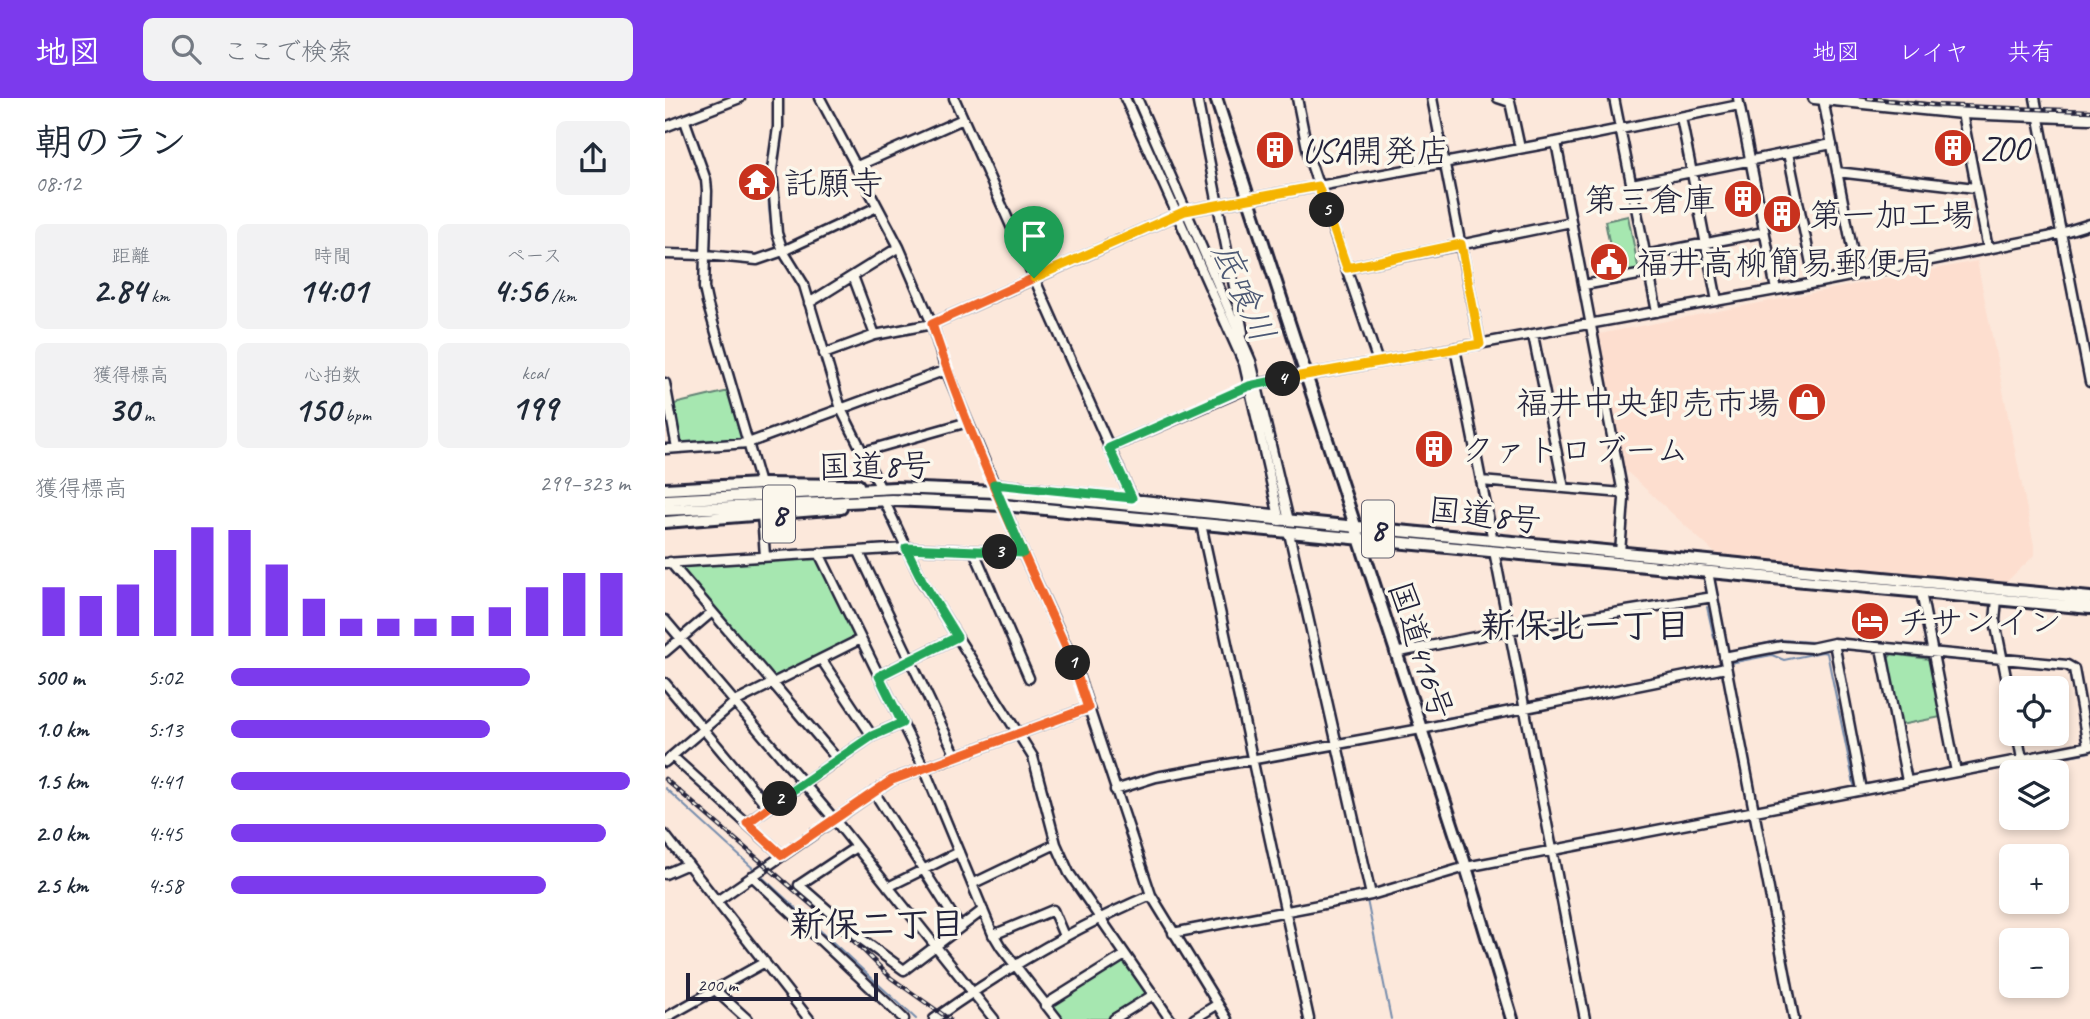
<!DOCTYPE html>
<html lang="ja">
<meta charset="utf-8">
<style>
body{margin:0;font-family:Caveat,"Klee One",sans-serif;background:#f2f2f3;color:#1f2937;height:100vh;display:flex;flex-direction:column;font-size:26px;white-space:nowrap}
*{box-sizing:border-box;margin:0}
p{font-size:23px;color:#747a83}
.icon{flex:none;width:38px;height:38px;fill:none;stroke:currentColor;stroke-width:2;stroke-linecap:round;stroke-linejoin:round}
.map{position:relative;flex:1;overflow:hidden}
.side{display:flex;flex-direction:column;background:#fff;width:665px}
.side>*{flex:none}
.buttons{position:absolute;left:1334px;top:578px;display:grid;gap:14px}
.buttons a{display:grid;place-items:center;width:70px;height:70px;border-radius:10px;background:#fff;box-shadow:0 4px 10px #0003;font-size:35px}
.scale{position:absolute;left:21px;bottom:18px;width:192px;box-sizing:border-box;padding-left:7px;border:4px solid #22223b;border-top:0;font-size:19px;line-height:24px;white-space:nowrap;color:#22223b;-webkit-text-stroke:5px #fbf7ec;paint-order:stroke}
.pin{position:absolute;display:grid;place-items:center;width:60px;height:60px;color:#fff;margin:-72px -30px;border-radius:50% 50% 50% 0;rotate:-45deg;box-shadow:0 0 7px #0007}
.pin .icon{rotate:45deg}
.km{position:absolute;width:35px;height:35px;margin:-18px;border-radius:50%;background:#222;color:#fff;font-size:19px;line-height:35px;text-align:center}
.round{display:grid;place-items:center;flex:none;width:74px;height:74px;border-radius:10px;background:#f2f2f3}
.head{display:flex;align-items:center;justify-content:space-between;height:119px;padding:0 35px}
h1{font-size:38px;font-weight:700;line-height:52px}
.metrics{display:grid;grid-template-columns:repeat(3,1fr);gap:10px;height:119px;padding:7px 35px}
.metrics div{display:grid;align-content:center;border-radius:10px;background:#f2f2f3;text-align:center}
.metrics b{font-size:35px;font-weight:700}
.metrics small{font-size:19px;font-weight:400}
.metrics p{font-size:19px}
.chart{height:196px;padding:14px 35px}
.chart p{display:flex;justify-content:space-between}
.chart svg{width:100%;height:126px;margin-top:7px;stroke:#7c3aed;stroke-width:6}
ul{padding:0 35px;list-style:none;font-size:23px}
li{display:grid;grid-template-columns:112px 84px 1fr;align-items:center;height:52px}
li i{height:18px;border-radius:9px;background:#7c3aed}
header{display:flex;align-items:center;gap:42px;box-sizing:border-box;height:98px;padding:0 35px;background:#7c3aed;color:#fff}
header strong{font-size:33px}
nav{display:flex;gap:38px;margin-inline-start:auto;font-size:24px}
.search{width:490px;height:63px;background:#f2f2f3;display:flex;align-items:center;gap:18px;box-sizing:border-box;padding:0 24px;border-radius:10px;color:#747a83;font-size:26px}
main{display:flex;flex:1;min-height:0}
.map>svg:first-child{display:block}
.built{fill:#fddecf}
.green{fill:#a6e7b0;stroke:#648476;stroke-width:2}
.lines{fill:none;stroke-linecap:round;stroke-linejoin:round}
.stream{stroke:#778dad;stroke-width:2}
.minor-casing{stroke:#22223b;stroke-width:13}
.major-casing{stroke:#22223b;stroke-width:15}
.highway-casing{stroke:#22223b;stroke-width:16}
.minor{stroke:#fbf7ec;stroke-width:8}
.major{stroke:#fbf7ec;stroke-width:10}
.highway{stroke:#fbf7ec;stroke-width:10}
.rail-casing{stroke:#22223b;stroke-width:4.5}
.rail{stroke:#fbf7ec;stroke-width:2;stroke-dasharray:5;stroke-linecap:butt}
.split-1-casing{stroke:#fff;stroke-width:14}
.split-2-casing{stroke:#fff;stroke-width:14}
.split-3-casing{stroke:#fff;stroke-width:14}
.split-4-casing{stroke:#fff;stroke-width:14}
.split-5-casing{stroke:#fff;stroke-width:14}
.split-6-casing{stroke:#fff;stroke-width:14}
.split-1{stroke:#f0652b;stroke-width:9}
.split-2{stroke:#f0652b;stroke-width:9}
.split-3{stroke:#22a559;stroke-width:9}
.split-4{stroke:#22a559;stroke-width:9}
.split-5{stroke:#f5b400;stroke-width:9}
.split-6{stroke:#f5b400;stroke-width:9}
.labels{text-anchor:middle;stroke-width:7;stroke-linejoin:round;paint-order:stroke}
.shield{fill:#fbf7ec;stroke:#636270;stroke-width:2}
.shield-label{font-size:32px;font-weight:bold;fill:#22223b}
.poi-label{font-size:33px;fill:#22223b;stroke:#fbf7ec;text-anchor:start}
.street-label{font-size:33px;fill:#22223b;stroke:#fbf7ec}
.water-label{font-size:35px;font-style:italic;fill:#4c5874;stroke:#fbf7ec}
.neighbourhood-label{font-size:35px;font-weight:bold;fill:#22223b;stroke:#fbf7ec}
</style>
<header>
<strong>地図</strong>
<div class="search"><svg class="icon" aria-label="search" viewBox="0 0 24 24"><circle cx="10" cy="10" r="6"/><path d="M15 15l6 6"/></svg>ここで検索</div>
<nav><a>地図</a><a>レイヤ</a><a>共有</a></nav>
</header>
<main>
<section class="side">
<div class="head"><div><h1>朝のラン</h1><p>08:12</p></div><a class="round"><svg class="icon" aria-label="share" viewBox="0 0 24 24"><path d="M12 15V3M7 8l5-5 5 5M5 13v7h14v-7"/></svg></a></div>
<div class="metrics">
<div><p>距離</p><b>2.84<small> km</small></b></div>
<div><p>時間</p><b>14:01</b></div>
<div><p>ペース</p><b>4:56<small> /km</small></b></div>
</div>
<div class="metrics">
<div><p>獲得標高</p><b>30<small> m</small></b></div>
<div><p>心拍数</p><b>150<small> bpm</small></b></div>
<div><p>kcal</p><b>199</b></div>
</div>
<div class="chart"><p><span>獲得標高</span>299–323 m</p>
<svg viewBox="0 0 160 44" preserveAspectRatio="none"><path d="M5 44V27M15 44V30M25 44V26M35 44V14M45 44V6M55 44V7M65 44V19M75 44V31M85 44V38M95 44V38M105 44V38M115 44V37M125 44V34M135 44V27M145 44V22M155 44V22"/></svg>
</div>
<ul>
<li><b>500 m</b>5:02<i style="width:75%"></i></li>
<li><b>1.0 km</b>5:13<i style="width:65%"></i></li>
<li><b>1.5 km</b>4:41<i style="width:100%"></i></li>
<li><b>2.0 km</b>4:45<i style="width:94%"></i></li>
<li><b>2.5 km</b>4:58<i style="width:79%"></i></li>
</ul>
</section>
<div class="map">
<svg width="1425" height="921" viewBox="0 0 1425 921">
<rect width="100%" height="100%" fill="#fce8db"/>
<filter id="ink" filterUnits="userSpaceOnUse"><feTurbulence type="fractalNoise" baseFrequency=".0143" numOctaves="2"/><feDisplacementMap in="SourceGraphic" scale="14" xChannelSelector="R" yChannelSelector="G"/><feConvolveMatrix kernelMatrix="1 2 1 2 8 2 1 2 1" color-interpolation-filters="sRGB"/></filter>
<g filter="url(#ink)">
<path class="built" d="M1312,163L1370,452V457L1341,484L1052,457L957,369L932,239L934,236Z"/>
<path class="green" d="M963,118L974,173L951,179L940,123Z
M68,292L83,343L12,350L5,307Z
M154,455L196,541L107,585L5,464Z
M1227,556L1264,561L1276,619L1235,627L1222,561Z
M455,860L483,897L446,921H392L381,908Z"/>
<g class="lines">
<path class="stream" d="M466,0L515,113
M108,36C102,71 100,118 112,151
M517,119L558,209
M114,156L136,191L170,308
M174,316L205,381
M607,368L618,417
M217,411L234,447
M238,455L247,472
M262,498L286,538
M1042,509L1049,540
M289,543L345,633
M1177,551L1211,554
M1069,552L1117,542L1147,544
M1226,555L1262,559
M1277,561L1332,565
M1065,565L1107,557L1119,562L1157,554L1162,555L1189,687
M1348,567L1402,572L1405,575
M1416,584L1425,629
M862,605L1057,567
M776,621L856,606
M350,641L364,663L383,730
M0,690L91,773
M1191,698L1425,654
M680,699L701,796
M394,762L400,778L429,820
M95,777L251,921
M702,802L726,921
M432,824L455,857
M458,861L483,897
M486,902L500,921"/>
<g class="minor-casing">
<path id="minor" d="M113,0V29L107,72L112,135L118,153L139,187L176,311L216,391
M155,0L234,149L267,226L281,272L358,455L409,565L486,797L562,921
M289,0L467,400
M460,0L579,266L615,423
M472,0L586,263L624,423
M532,0L578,234
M632,0L644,60L713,264
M767,0L815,246
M833,0L845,4L855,50
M949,0L992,214
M1073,0L1111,192
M1370,0L1425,284
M1158,1L1192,176
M1297,15L1323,151
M1016,19L1052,203
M20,23L41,82L42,93L39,190L42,204L95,386
M0,29L75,0
M891,44L959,401L955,455
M1123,55L1150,185
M190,69L298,21
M1172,74L1310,90
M967,86L1167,46
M0,156L41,157L92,162L118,153L212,109
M980,157L1099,134
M682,170L906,124
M188,178L210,237
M919,187L984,175
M144,205L234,149
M868,237L899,390
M790,250L828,443
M159,256L210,237L267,226L520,113L891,44L1074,7
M0,285L12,350
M444,350L592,286L1150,185L1383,139L1425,126
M0,351L83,345L281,272
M197,354L303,324
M816,383L958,395
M329,386L608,416
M219,402L257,483L368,659L391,746L404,775L505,921
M97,417L100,458
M536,426L644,921
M624,435L706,797
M309,453L364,580
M829,453L920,921
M194,454L291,658
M154,455L259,670L327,834L336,849L392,921
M5,464L173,662
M0,465L241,450L358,455
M1043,474L1129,921
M1256,494L1291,674
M1332,501L1330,523L1346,604
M0,522L169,721L329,921
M1169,545L1197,692
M1216,550L1242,683
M0,554L47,514
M730,555L844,532L1048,499
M1059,559L1117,548L1146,550L1169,545L1402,567L1409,571L1423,648
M156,561L207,638
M214,578L292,539
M0,585L103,709
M1352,635L1357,661
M7,658L81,725L207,638L237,625
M0,664L70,604L196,541
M450,692L491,679L756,631L1061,570
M209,694L295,829
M81,725L117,757
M0,737L144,921
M191,749L134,787L195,840L239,872L318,812
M0,776L23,766
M87,778L239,921
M307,786L391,746
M223,789L294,754
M52,803L227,682L423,610
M508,835L706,797L801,769L1425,648
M328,837L388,812L399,838
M50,892L82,921
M380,907L460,857
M0,920L100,864
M269,921C338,872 408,830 486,797
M449,921L488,897
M529,921L553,906"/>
</g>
<g class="major-casing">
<path id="major" d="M1149,0L1297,15L1425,20"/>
</g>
<g class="highway-casing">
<path id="highway" d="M551,0L801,769L847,921
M0,391L95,386L193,387
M0,402L230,390L332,394L1425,500
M0,412L227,402L338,407L1425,510
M0,424L176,410"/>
</g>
<use href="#minor" class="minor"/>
<use href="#major" class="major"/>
<use href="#highway" class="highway"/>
<g class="rail-casing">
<path id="rail" d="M1203,0L1267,7L1425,13
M0,681L192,846L226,880L284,921"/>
</g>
<use href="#rail" class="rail"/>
</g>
</g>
<g class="lines" filter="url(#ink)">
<g class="split-1-casing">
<path id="split-1" d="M369,180L267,226C304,342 358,454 408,565"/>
</g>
<g class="split-2-casing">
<path id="split-2" d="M115,701L82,725L117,757L227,682L423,610L408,565"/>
</g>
<g class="split-3-casing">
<path id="split-3" d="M115,701L207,638L237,625L214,578L292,539L257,482L241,450L335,454"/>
</g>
<g class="split-4-casing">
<path id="split-4" d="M335,454L358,455L329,386L467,400L444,350L584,288L618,281"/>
</g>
<g class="split-5-casing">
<path id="split-5" d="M618,281L815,246L796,146L682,170L662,112"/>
</g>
<g class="split-6-casing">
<path id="split-6" d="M369,180L520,113L653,88L662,112"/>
</g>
<use href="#split-1" class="split-1"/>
<use href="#split-2" class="split-2"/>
<use href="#split-3" class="split-3"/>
<use href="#split-4" class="split-4"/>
<use href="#split-5" class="split-5"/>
<use href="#split-6" class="split-6"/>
</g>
<defs>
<g id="building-disc" transform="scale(2.0125)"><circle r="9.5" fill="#c8321e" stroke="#fbf7ec"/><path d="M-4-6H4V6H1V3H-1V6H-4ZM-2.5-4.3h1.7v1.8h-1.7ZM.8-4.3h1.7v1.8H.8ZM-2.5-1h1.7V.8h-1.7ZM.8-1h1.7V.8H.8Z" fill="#fff"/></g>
<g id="temple-disc" transform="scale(2.0125)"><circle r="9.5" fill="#c8321e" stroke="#fbf7ec"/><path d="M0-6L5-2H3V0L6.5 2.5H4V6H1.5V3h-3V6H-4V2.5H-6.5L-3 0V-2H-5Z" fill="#fff"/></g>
<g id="civic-disc" transform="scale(2.0125)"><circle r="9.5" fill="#c8321e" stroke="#fbf7ec"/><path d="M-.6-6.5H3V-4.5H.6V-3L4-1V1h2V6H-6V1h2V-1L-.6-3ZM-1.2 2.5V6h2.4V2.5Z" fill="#fff"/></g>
<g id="shop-disc" transform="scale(2.0125)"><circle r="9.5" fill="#c8321e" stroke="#fbf7ec"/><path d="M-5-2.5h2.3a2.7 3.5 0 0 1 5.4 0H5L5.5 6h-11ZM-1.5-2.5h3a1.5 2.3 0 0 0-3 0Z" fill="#fff"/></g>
<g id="hotel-disc" transform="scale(2.0125)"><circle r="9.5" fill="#c8321e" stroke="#fbf7ec"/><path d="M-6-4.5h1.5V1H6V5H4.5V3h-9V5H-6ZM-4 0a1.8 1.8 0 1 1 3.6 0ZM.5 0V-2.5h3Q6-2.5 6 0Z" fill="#fff"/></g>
</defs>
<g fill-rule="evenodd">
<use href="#building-disc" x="1288" y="50"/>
<use href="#building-disc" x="610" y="52"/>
<use href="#temple-disc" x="92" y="84"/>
<use href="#building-disc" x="1078" y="101"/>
<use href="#building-disc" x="1117" y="116"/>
<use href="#civic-disc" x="944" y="164"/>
<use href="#shop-disc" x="1142" y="304"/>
<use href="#building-disc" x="769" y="351"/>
<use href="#hotel-disc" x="1205" y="523"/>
</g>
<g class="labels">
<g class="shield">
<rect x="98" y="387.5" width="32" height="57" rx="5"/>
<rect x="697" y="402.5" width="32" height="57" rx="5"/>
</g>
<g class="shield-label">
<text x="114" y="427">8</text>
<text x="713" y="442">8</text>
</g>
<g class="poi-label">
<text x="1315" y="62">ZOO</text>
<text x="637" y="64">USA開発店</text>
<text x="119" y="96">託願寺</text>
<text x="1051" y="113" text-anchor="end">第三倉庫</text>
<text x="1144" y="128">第一加工場</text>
<text x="971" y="176">福井高柳簡易郵便局</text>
<text x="1115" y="316" text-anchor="end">福井中央卸売市場</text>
<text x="796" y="363">クァトロブーム</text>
<text x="1232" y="535">チサンイン</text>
</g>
<g class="street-label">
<text transform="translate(210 367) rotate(-1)" y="12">国道8号</text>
<text transform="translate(820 416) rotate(6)" y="12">国道8号</text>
<text transform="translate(757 552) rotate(72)" y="12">国道416号</text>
</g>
<g class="water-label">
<text transform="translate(579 194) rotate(66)" y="12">底喰川</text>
</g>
<g class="neighbourhood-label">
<text x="920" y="539">新保北一丁目</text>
<text x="212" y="838">新保二丁目</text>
</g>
</g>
</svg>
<div class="buttons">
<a><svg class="icon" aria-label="locate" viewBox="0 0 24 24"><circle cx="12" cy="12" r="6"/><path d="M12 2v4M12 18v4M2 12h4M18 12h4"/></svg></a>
<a><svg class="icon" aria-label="layers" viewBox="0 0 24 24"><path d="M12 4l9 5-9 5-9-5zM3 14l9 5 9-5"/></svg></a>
<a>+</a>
<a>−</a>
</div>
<div class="scale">200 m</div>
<div class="pin" style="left:369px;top:180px;background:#1e9e55"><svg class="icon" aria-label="arrive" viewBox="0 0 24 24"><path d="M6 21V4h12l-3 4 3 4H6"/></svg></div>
<b class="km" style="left:408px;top:565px">1</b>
<b class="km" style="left:115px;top:701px">2</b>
<b class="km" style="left:335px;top:454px">3</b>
<b class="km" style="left:618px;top:281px">4</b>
<b class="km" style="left:662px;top:112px">5</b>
</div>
</main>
